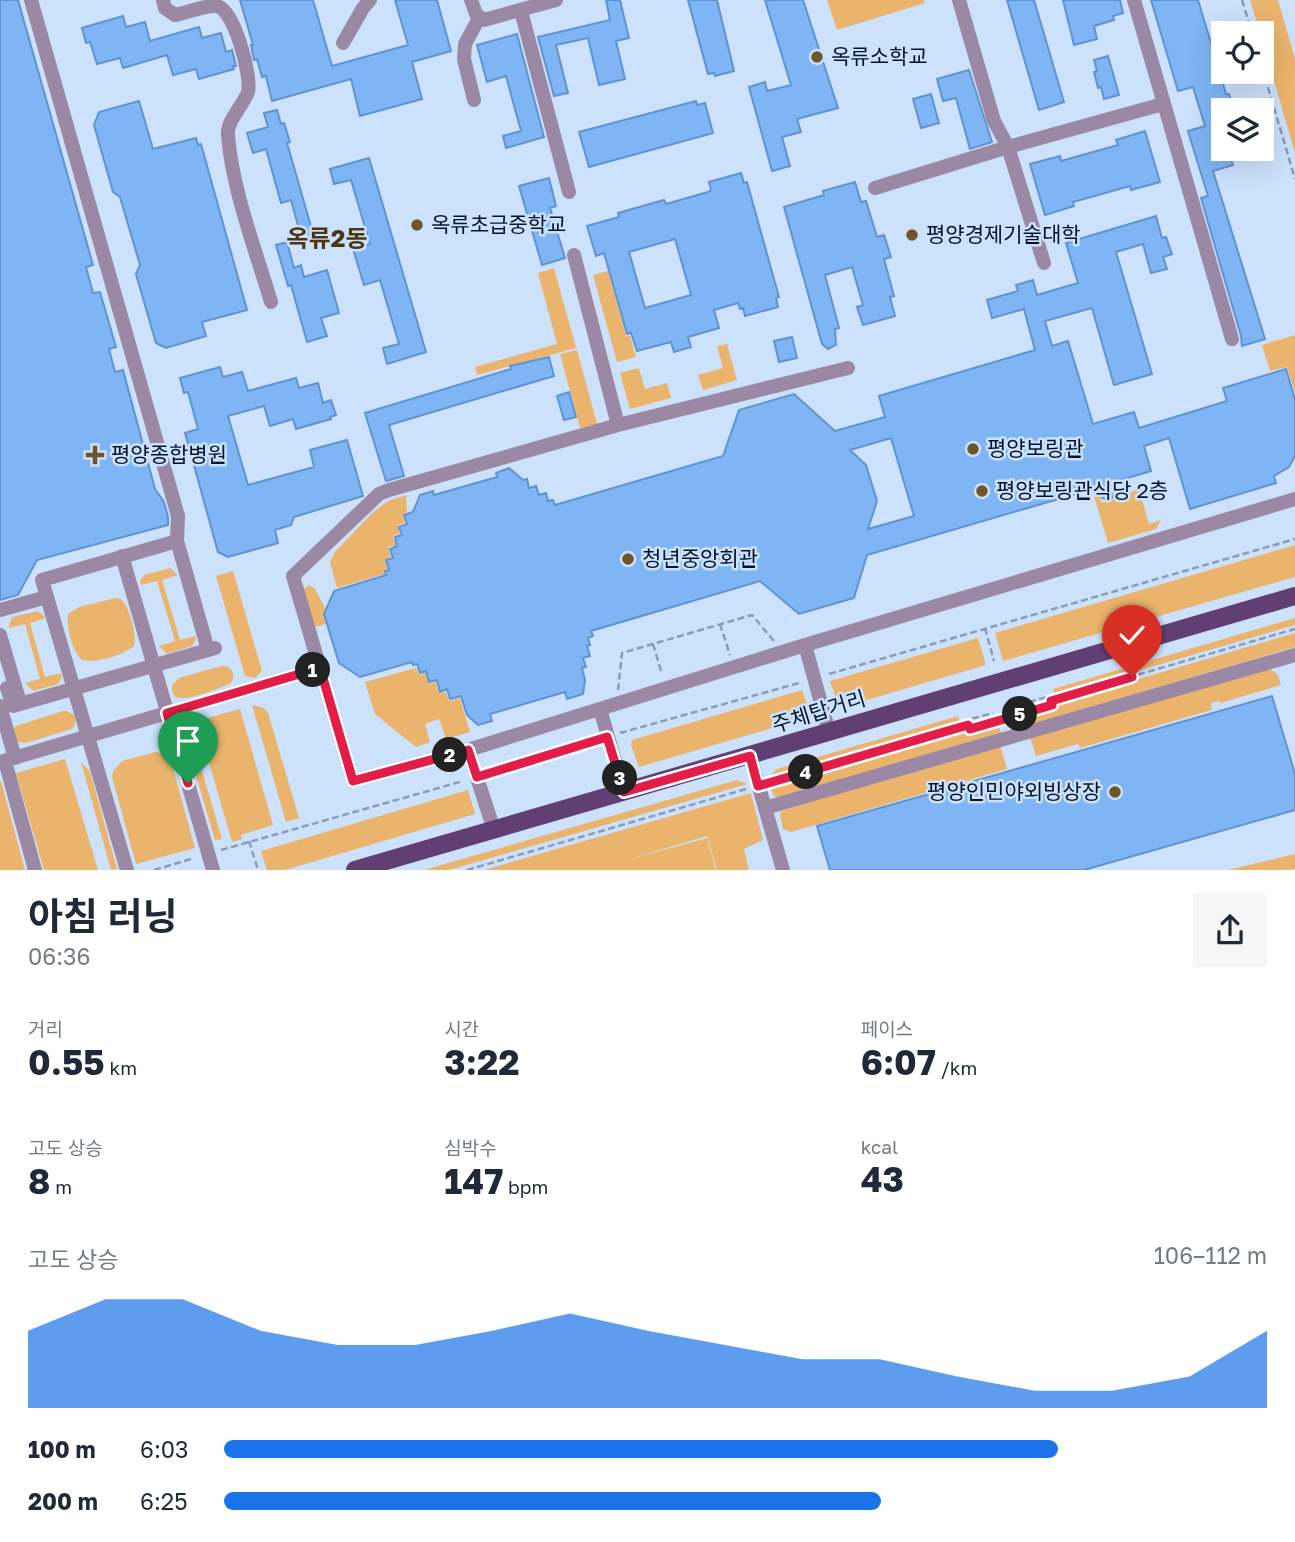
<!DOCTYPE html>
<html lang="ko">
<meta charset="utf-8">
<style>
body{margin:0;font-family:"Golos Text","Noto Sans KR",sans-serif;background:#f6f6f7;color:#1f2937;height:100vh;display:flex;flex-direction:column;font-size:26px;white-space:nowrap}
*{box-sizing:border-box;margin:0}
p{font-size:23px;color:#747a83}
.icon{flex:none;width:38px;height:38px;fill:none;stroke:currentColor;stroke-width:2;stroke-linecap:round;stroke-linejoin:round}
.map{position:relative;height:870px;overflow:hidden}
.details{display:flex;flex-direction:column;background:#fff;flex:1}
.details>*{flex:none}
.controls{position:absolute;left:1211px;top:21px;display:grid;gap:14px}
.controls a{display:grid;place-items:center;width:63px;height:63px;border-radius:0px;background:#fff;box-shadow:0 7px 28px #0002;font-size:35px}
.pin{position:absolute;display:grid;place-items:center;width:60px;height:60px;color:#fff;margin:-72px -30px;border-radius:50% 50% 50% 0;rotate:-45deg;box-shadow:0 0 7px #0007}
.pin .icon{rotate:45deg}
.km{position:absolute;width:35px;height:35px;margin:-18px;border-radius:50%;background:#222;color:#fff;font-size:19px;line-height:35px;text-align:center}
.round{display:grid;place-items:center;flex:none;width:74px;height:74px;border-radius:0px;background:#f6f6f7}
.overview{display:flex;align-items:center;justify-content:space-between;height:119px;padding:0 28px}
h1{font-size:38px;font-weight:700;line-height:52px}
.stats{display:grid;grid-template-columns:repeat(3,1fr);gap:10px;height:119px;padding:7px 28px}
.stats div{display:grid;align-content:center}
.stats b{font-size:35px;font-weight:700}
.stats small{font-size:19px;font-weight:400}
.stats p{font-size:19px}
.chart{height:196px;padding:14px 28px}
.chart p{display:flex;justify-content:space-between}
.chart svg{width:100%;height:126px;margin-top:7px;fill:#1a73e8;opacity:.7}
ul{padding:0 28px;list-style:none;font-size:23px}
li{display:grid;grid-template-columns:112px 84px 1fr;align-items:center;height:52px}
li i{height:18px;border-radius:9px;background:#1a73e8}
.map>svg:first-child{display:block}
.green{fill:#eab46c}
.building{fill:#7fb5f4;stroke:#6093d0;stroke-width:2;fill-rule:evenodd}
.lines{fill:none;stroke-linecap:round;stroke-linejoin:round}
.path{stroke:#899db7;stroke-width:2.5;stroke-dasharray:7 3.5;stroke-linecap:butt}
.minor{stroke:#9a88a5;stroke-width:14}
.major{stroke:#613f73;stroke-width:18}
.route-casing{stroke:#fff;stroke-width:14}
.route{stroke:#e11d48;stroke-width:9}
.poi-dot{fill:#735429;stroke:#cce1fc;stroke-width:2.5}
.labels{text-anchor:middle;stroke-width:5;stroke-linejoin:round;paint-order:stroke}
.poi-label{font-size:21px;fill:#02142b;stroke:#cce1fc;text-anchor:start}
.street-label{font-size:21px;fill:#02142b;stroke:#cce1fc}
.quarter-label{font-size:24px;font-weight:bold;fill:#4d3513;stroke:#cce1fc}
</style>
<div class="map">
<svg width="1295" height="870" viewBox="0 0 1295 870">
<rect width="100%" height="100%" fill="#cce1fc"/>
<path class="green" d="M827,0H924L925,3L837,30Z
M1250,0H1278L1295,59V153L1262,40V33H1260Z
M554,268L576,348L477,375L475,367L557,344L538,273Z
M608,271L626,336H630L636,357L617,362L593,275Z
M1295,335V393L1287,367L1270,371L1262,345Z
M727,344L737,380L703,390L698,375L723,368L717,346Z
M577,350L597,424L580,428L560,354Z
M639,368L645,389L667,383L671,398L630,409L620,373Z
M1139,489L1149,524L1161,520L1156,529L1108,543L1093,493L1098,492L1102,503Z
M406,495L407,512L403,514L405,523L398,525L400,533L393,536L396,545L388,547L391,557L385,559L387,569L384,570V574L337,588L330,562L335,552L371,514L388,501Z
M1295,545V577L1003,661L995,633Z
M170,568L178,575L162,580L180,640L195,636L196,639L192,646L167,654L159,646L175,641L157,581L141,585L140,581L144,575Z
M233,571L262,671L255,678L245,676L216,576Z
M309,585L315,589L325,608L324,615L326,624L315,627L303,590Z
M115,598L121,599C130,609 137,633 134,646C122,656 97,663 82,660C72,651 66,627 68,614L79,607Z
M38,611L46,618L30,623L45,677L61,673L62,677L58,684L33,691L25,683L40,679L25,624L9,628V625L12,617Z
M1295,618V625L1055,695L1053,689Z
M1295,633V647L1022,727L1019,718L1058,707L1057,703Z
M978,638L986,665L843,707H839L830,681Z
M221,666C231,665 237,674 231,683C222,688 188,700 180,698C172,697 172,691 172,685L179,678Z
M416,668L419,675L425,673L429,684L436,682L439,694L446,692L449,701L460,698L470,732L446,739L439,719L425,724L430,742L416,747L375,714L365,682Z
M1270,669L1278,675L1281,685L1220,703L1219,701L1211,703L1212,710L1080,748L1078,744L1036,756L1030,737Z
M802,690L810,712V717L639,767L631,745L632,740Z
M252,705L264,708L268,713L299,818L286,822Z
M240,709L273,825L241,835L242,839L232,842L197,721Z
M63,711H67L75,716V725L72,729L26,743L17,742L14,729L16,726Z
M958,716L960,722L768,778L777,769Z
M998,724L1001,733L777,798L773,794L770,787L963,730L964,734Z
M190,730L222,839L215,840L186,742V736Z
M1000,745L1007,769L791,832L783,829L780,815L781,811Z
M156,752L167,755L171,761L195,848L136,864L112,777L113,771L122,761Z
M65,759L98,870H44L16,773Z
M81,762L90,771L117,869L111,870Z
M737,780L747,784L449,870H424Z
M0,781H1L25,870H0Z
M468,790L475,814L285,870H267L261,851Z
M751,793L763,840L744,849L749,870H717L707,836L623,861L707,838L716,870H484Z
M1295,854V869L1289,870H1228Z"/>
<path class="building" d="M0,0H18L93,265L86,267L93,293L100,292L116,347L109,349L115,372L123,370L155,489L164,502L168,517V525L37,560L18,595L0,600Z
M240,0H313L332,66L408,45L395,0H437L451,51L412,62L422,99L360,116L351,79L272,101L266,76L262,77L257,59L254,60L251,45H253Z
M606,0H620L629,38L616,41L625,79L599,85L588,38L556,45L568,93L554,96L538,37L610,20Z
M688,0H717L734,71L715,76L714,73L708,74Z
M765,0H803L838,108L797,119L801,132L782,137L790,166L772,171L749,87L765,82L767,91L791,85Z
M1007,0H1034L1064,102L1039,110Z
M1063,0H1120L1123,13L1113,16L1114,20L1094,26L1097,39L1074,45Z
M1151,0H1198L1211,43L1216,42L1220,55L1215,56L1226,94H1229L1234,110H1223V149H1228L1233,165L1213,171L1265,339L1242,346L1241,336L1201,198L1208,196L1188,131L1205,126L1193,87L1178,91Z
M123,16L126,27L145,22L150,41L199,27L202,38L221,33L226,52L232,50L236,66H233L234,69L199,79L196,69L173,75L167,55L123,68L120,58L97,64L90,42L86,43L82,28Z
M517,34L544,137L506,148L503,136L521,131L506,76L487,82L477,45Z
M1108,56L1119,95L1104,99L1101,87L1098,88L1094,72L1097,71L1094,60Z
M969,70L992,142L970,149L956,98L943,101L937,79Z
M931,94L939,123L921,128L913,99Z
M139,101L153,149L196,138L198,145L201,144L247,310L202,322L206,336L166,348L156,343L136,274L140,265L120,197L113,192L94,125L99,112Z
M696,101L697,105L705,103L713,133L589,167L579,132Z
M277,110L281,124L284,123L290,142L287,143L314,237L302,240L291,200L281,203L266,149L253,153L247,133L268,127L264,113Z
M1145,131L1160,182L1131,190L1130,186L1073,202L1074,206L1045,215L1030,164L1060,156L1061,161L1118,145L1116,140Z
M369,158L426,352L387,364L383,348L399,344L380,280L364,285L353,249L370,244L351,180L334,184L330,169Z
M741,173L744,183L747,182L760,229L779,297L776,298L778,307L745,316L743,308L740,309L738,303L714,310L719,328L688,337L691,347L674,352L671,342L637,351L631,333L627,334L604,253L596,256L587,226L619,217L618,213L664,200L666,204L708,192L711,190L709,182ZM675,239L691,295L645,308L629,252Z
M549,178L556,206L550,208L565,258L542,265L519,186Z
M855,182L861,202L866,201L877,237L884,235L891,257L884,259L894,296L890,297L895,316L863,325L857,307L863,305L852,267L825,275L839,328L835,329L836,345L828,349L822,344L784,207L824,195L823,191Z
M1156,216L1162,238L1166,237L1172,254L1163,257L1167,269L1151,273L1143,244L1116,252L1152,374L1114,385L1092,308L1045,321L1052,346L1068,341L1093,424L1134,412L1139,428L1227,401L1223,388L1286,369L1295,399V456L1289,467L1274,476L1276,483L1190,509L1169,438L1144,446L1151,471L1114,482L1115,495L1109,500L1102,498L1096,488L867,555L854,598L799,614L760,581L591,631L593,636L588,638L590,645L587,646L590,656L583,658L586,667L582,668L585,680L583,694L567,699L565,692L490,714L492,721L478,725L467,715L461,696L450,699L447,689L440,692L437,680L429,682L426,671L420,673L417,664L413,665L412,662L360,677L339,663L324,614L334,591L386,575L385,571L389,570L386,560L393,558L390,549L397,546L395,537L402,535L399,527L407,524L404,515L413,512L420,495L433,491L434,495L497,477L496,473L509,468L523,480L527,479L529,488L536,486L539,495L546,493L548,501L553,500L555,505L723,456L739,410L794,394L835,431L885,417L879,396L1035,350L1024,309L992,318L987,300L1018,291L1016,285L1033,280L1037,295L1078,283L1066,243ZM891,438L914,516L868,529L877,501L866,465L850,450Z
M287,242L294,268L301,265L304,277L327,270L339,313L321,318L327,336L307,342L291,285L288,286L276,245Z
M792,337L797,358L779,362L774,341Z
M549,357L554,376L389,425L404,476L386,481L365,413L511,369L510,366Z
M220,367L223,377L242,372L248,391L296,378L299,388L318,383L323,403L331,400L336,415L330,417L331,419L296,429L293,419L270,426L264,406L228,416L248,485L314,467L310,450L347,440L363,496L294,517L291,525L275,530L278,543L228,557L218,552L185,433L198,429L188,392L184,393L180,378Z
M569,392L576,417L564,420L557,396Z
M1272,696L1295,774V810L1084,870H830L817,826Z"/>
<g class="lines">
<path class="path" d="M1242,0L1252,33
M1262,67L1295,179
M720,624L730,655
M985,628L994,661
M653,644L662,674
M829,674L1295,539
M618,690L622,653L752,615L774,641
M1019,705L1050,696L1051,700
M968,725L967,720L993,713
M620,733L799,683
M490,773L594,741
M773,781L968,725L970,729L1052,705L1051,700L1295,629
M249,841L258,870
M221,850L463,781
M154,870L194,858
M467,870L746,789"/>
<path class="minor" d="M31,0L178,516L177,541L208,650
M163,0L165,8L175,15C187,13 204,5 216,6C234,7 252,77 248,92C243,106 226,121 228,136C233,192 255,248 271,302
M471,0L476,14L484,20L556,0
M959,0L994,121L1008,147L1163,104
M1134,0L1232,339
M521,11L569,192
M343,43L363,8L370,0
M474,100L464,59L465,44L479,18
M875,188L1008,147L1044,263
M574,255L618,425
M122,556L213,870
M0,610L47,597
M0,635L18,696
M805,645L1295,499
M7,688L13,706L215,648
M0,706L15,758
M600,709L624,792
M468,750L353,781L293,576L379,494L389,490L618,425L848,368
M750,756L783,870
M5,761L35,870
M0,762L320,668
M765,808L1295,655
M494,830L468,750L805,645L829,732
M127,870L42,580L177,541"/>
<path class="major" d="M355,870L1295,596"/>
</g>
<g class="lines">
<g class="route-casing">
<path id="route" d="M188,783L167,713L320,668L353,781L468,750L477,777L607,737L624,792L750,756L758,786L968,725L970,729L1052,705L1051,701L1132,677"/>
</g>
<use href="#route" class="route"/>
</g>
<g class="poi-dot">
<circle cx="817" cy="57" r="7"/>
<circle cx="417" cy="225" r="7"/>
<circle cx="912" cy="235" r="7"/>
<circle cx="973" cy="449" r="7"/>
<path d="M91.5 444.5h7v7h7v7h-7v7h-7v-7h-7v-7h7z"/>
<circle cx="982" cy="491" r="7"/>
<circle cx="628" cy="559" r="7"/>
<circle cx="1115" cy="792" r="7"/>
</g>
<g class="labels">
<g class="poi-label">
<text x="831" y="64">옥류소학교</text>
<text x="431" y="232">옥류초급중학교</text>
<text x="926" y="242">평양경제기술대학</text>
<text x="987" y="456">평양보링관</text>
<text x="111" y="462">평양종합병원</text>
<text x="996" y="498">평양보링관식당 2층</text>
<text x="642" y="566">청년중앙회관</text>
<text x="1101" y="799" text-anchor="end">평양인민야외빙상장</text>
</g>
<g class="street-label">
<text transform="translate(819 712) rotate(-17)" y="7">주체탑거리</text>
</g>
<g class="quarter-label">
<text x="327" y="247">옥류2동</text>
</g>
</g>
</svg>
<div class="controls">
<a><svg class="icon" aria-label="locate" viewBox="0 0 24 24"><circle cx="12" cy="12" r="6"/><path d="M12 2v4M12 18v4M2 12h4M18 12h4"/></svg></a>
<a><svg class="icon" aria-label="layers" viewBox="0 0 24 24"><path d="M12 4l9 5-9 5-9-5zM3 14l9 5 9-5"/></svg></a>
</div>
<div class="pin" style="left:188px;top:783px;background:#1e9e55"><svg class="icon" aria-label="arrive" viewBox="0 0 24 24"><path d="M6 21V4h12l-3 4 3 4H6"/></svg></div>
<div class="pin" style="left:1132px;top:677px;background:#d93025"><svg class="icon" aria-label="check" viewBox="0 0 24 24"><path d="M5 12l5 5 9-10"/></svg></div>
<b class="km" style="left:313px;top:670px">1</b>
<b class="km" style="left:450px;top:755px">2</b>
<b class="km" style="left:620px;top:778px">3</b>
<b class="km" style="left:806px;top:772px">4</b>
<b class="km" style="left:1020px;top:714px">5</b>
</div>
<section class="details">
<div class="overview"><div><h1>아침 러닝</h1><p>06:36</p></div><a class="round"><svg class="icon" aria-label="share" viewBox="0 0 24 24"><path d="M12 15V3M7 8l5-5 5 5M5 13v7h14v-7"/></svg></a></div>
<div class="stats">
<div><p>거리</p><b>0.55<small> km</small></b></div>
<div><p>시간</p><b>3:22</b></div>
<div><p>페이스</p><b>6:07<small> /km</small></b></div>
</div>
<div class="stats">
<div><p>고도 상승</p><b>8<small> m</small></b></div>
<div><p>심박수</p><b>147<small> bpm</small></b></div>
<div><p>kcal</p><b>43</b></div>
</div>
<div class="chart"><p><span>고도 상승</span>106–112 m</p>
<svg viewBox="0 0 160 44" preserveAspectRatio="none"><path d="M0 44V17L10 6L20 6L30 17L40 22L50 22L60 17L70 11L80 17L90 22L100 27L110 27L120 33L130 38L140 38L150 33L160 17V44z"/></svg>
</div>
<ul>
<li><b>100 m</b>6:03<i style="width:80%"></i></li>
<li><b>200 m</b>6:25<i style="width:63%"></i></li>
</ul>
</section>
